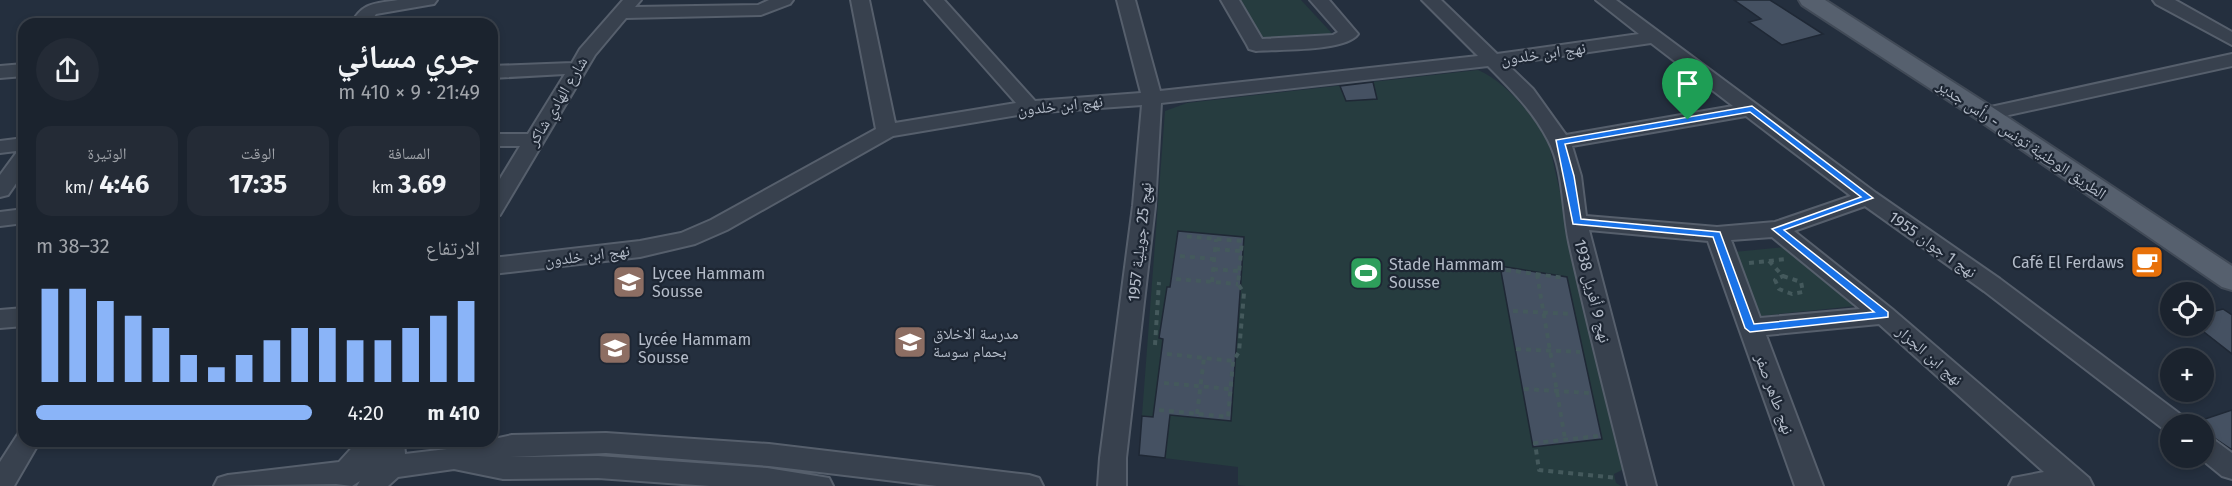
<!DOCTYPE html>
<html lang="ar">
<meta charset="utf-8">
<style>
body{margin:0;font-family:"Fira Sans","Noto Naskh Arabic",sans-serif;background:#242b36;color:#f1f3f6;direction:rtl;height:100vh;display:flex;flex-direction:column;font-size:22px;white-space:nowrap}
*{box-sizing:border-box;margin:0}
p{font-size:20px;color:#a0a4aa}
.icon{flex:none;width:33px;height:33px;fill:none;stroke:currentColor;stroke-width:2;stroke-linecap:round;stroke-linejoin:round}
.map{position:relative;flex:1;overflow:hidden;direction:ltr}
.side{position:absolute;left:18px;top:18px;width:480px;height:429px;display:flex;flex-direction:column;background:#1b232e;border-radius:18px;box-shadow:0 3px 9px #0003,0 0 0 2px #39404a;direction:rtl}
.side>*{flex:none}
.fabs{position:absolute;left:2160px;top:282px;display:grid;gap:12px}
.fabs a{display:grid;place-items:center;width:54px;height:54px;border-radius:50%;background:#1b232e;box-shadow:0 3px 9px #0003,0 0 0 2px #39404a;font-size:30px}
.pin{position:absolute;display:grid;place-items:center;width:51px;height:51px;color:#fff;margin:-62px -26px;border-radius:50% 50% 50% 0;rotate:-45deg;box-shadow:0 0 6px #0007}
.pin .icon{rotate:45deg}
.round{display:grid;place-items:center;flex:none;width:63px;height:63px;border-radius:32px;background:#242b36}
.overview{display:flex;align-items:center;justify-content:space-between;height:102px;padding:0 18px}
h1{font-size:33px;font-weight:700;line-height:45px}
.metrics{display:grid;grid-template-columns:repeat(3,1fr);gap:9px;height:102px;padding:6px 18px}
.metrics div{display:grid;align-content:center;border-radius:15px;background:#242b36;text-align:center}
.metrics b{font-size:26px;font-weight:700}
.metrics small{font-size:16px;font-weight:400}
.metrics p{font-size:16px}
.chart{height:168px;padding:12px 18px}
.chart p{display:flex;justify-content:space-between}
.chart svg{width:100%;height:108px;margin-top:6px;stroke:#8ab4f8;stroke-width:6}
ul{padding:0 18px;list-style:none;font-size:20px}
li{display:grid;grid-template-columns:96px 72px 1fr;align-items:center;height:45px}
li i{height:15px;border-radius:8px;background:#8ab4f8}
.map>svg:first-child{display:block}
.green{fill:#263c3f}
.building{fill:#455162;stroke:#1f2835;stroke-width:1.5}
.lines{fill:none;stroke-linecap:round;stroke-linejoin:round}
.minor-casing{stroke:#565f6c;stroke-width:4}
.major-casing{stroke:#414a57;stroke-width:4}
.path{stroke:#44595c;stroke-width:4;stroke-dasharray:5 5;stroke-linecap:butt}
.minor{fill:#38414e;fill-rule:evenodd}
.major{fill:#56606e;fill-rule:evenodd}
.route{fill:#1a73e8;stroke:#fff;stroke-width:1.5;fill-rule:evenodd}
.labels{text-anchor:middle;stroke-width:4.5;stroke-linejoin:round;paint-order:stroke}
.street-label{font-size:16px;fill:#b4bcc9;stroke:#1d2633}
.poi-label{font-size:16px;fill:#b4bcc9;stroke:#1d2633;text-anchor:start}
</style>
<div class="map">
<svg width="2232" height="486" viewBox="0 0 2232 486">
<rect width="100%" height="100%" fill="#242f3e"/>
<path class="green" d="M1235,0H1301L1339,41L1265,48Z
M1478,70C1505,81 1533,116 1548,140L1624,469L1614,474L1616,483L1621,486H1246L1238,485V467L1139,455L1165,111L1187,103Z
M1785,247L1855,306L1760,316L1734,252Z"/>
<path class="building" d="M1734,0H1770L1823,34L1782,45L1749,22L1761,19Z
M1373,82L1377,99L1346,101L1340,86Z
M1178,231L1244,237L1231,421L1170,415L1165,458L1139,455L1142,416L1153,417L1163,339L1159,338L1167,287H1170Z
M1500,266L1567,277L1602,439L1533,447Z
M2223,309L2232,315V354L2204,332V314Z
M2232,410V450L2204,431V424L2193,423Z"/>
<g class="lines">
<g class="minor-casing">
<path id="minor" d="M398,0H437L434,4L428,5L376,14L369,24H351C363,2 374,4 398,0Z
M623,0H641L635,7L758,5L769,0H793L790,4L761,15L626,18L595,55L500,215L492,217V192L520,146H492V134H528L565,74L492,78V66L572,63L580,49Z
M851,0H869L895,123L1016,103L925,0H944L1035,101L1141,93L1117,0H1135L1160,91L1478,56L1422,0H1441L1497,54L1639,34L1596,0H1616L1876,193L2000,279L2184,417L2188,424H2170V433L2166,431L1984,291L1865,206L1794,231L1892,309L2089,478L2093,486H2009L2013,478L2044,472L1879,324L1766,335L1823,486H1795L1708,241L1589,230L1656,486H1628C1608,405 1587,324 1569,242C1562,209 1564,170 1548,140C1533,111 1511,89 1488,66L1161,103L1155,206L1126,458V486H1098L1100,458L1133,206L1142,105L1030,113L893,136L727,230L695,244L640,257L492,274V258L640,241L681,233L711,220L876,129ZM1651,43L1733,106L1566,135L1533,89L1507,64ZM1746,116L1851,196L1775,222L1717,227L1586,216L1581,176L1572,146ZM1772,237L1860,309L1760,318L1731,240Z
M1221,0H1239L1262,39L1333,35L1338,32L1310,0H1329L1358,34C1345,52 1278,49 1256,51L1249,49L1247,45Z
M2153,0H2175L2232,32V45L2156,4Z
M2232,54V66L1986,120L1979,118L1976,114L1979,110L1986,108Z
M24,64V76L0,78V66Z
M24,138V150L0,153V141Z
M24,151V172L8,195L0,197V175L17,152Z
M24,209V223L0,226V212Z
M24,308V326L0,328V310Z
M24,432V441H40L14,486H0V462L18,434Z
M606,433L769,444L1029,475L1039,478L1043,486H937L769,466L606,453L510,457L598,456L767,468L829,478L833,486H710L598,478L503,479L454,469L398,477L388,486H357L360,481L352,486L336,484L214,486L218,478L228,475L339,462L358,441H404L405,454L447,449L512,435Z
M2204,435L2213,439L2232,453V479L2222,476L2200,458H2204Z"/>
</g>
<g class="major-casing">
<path id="major" d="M1799,0H1825L1995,109L2232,266V290L2222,287L1977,119L1802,5Z"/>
</g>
<path class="path" d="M1215,249L1241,251
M1180,256L1214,259
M1769,261L1782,275
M1749,263L1787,259
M1213,269L1239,271
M1506,270L1565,278
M1537,274L1565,439
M1783,276L1801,282L1803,292L1792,294L1779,289L1775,280Z
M1176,279L1238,284
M1212,282L1216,239
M1513,311L1572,314
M1155,345L1159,282
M1516,349L1580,352
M1167,354L1233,361
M1164,383L1230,389
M1524,389L1589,393
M1159,410L1228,417L1233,361L1239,352L1244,293L1238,284L1242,241L1182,236
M1197,414L1204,358
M1598,436L1535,443L1539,470L1617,478"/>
<use href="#minor" class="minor"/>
<use href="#major" class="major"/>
</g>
<path class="route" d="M1752,106L1873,198L1784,230L1888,312V317L1750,332L1745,328L1713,237L1573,224L1556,140ZM1750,112L1861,197L1772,229L1874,312L1754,324L1720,232L1581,219L1574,176L1565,144Z"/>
<defs>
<g id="cafe-square" transform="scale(1.725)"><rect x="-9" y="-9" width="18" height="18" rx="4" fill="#e8710a" stroke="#1d2633"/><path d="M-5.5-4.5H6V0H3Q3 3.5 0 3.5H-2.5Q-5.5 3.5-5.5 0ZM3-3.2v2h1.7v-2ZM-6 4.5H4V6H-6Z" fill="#fff"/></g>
<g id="stadium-square" transform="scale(1.725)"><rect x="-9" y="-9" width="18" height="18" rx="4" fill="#2e9e5b" stroke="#1d2633"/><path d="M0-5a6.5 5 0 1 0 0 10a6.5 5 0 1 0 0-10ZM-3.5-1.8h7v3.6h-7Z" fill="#fff"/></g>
<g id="university-square" transform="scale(1.725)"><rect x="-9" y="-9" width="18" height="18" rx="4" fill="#8d6e63" stroke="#1d2633"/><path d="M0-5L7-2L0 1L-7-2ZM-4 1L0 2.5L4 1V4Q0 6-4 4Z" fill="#fff"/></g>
<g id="school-square" transform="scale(1.725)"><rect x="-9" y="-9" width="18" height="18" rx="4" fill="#8d6e63" stroke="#1d2633"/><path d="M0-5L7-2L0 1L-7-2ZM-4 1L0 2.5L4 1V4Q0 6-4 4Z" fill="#fff"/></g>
</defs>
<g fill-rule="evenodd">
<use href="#cafe-square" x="2147" y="262"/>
<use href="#stadium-square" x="1366" y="273"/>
<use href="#university-square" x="629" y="282"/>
<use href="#school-square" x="910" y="342"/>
<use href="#school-square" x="615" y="348"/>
</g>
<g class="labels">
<g class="street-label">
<text transform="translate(1543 53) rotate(-8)" y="6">نهج ابن خلدون</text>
<text transform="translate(557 101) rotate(-59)" y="6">شارع الهادي شاكر</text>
<text transform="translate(1060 105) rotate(-6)" y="6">نهج ابن خلدون</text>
<text transform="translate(2022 139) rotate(34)" y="6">الطريق الوطنية تونس - رأس جدير</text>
<text transform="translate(1139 242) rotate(-84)" y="6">نهج 25 جويلية 1957</text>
<text transform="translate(1933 244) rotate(35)" y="6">نهج 1 جوان 1955</text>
<text transform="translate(587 255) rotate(-7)" y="6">نهج ابن خلدون</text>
<text transform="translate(1593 291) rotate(76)" y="6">نهج 9 أفريل 1938</text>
<text transform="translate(1930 355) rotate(41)" y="6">نهج ابن الجزار</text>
<text transform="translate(1775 394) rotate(70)" y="6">نهج طاهر صفر</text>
</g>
<g class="poi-label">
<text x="2124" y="268" text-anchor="end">Café El Ferdaws</text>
<text x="1389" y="270">Stade Hammam<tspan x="1389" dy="18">Sousse</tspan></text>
<text x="652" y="279">Lycee Hammam<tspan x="652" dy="18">Sousse</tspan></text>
<text x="933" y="339">مدرسة الاخلاق<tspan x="933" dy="18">بحمام سوسة</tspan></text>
<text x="638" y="345">Lycée Hammam<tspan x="638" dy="18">Sousse</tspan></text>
</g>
</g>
</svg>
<div class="fabs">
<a><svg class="icon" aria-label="locate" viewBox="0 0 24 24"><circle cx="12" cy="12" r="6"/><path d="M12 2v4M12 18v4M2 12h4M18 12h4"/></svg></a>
<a>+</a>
<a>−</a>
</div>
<div class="pin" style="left:1688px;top:120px;background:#1e9e55"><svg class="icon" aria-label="arrive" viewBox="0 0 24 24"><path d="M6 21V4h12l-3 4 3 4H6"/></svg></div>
<section class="side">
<div class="overview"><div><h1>جري مسائي</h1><p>21:49 · 9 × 410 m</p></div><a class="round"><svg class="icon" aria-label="share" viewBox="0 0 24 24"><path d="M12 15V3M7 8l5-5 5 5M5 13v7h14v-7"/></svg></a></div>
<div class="metrics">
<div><p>المسافة</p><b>3.69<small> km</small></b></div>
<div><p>الوقت</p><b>17:35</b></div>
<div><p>الوتيرة</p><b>4:46<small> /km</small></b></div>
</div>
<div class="chart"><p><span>الارتفاع</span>32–38 m</p>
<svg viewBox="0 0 160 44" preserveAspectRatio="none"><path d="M5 44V6M15 44V6M25 44V11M35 44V17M45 44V22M55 44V33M65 44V38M75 44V33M85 44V27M95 44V22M105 44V22M115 44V27M125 44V27M135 44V22M145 44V17M155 44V11"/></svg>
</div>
<ul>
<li><b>410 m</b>4:20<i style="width:100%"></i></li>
</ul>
</section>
</div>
